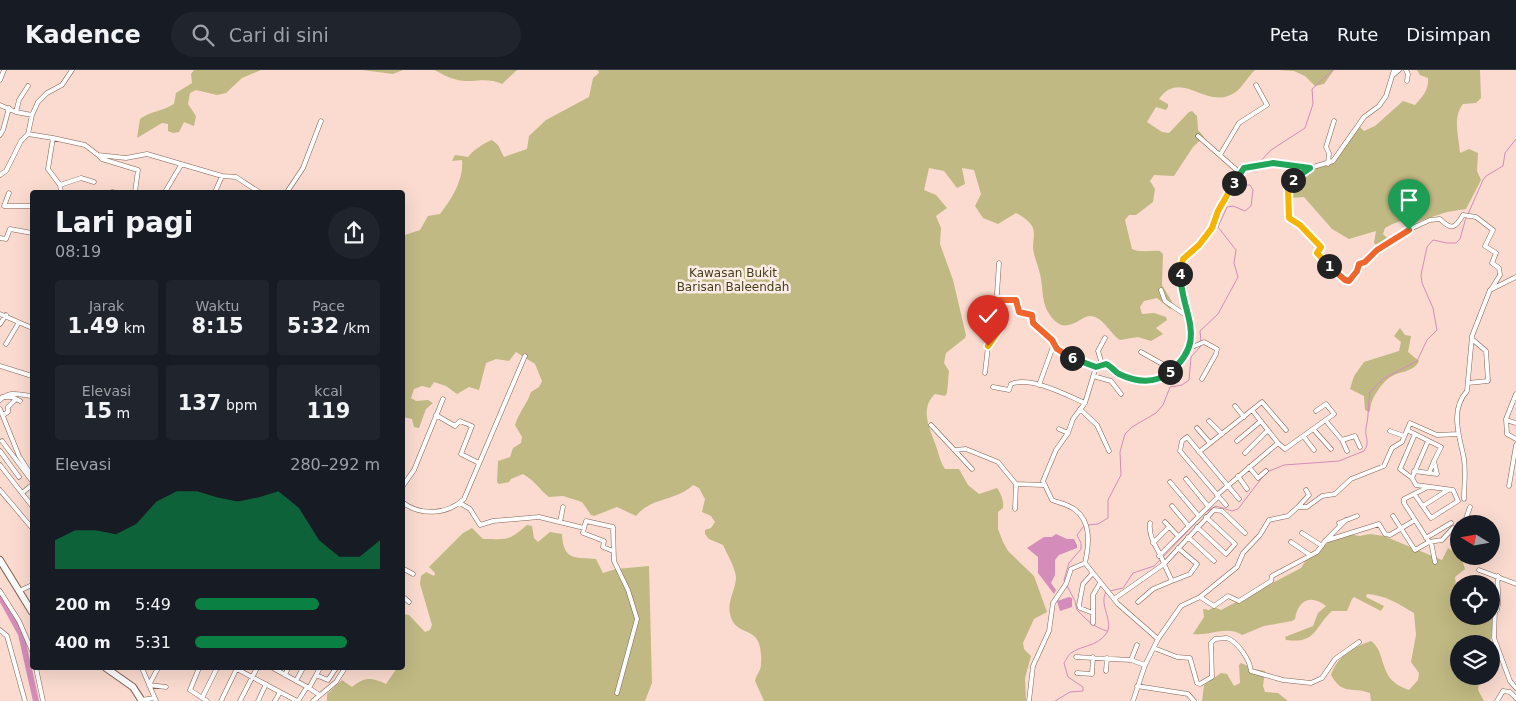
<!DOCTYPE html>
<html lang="id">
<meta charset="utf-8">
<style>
body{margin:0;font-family:"DejaVu Sans",sans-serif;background:#20242c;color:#f1f3f6;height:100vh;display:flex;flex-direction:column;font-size:19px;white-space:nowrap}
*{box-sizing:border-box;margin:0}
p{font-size:16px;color:#9ea1a6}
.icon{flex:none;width:28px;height:28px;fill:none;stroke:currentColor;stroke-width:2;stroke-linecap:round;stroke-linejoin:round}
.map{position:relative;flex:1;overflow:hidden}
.side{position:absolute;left:30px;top:120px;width:375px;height:480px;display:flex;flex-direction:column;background:#171b24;border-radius:5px;box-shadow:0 5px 20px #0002}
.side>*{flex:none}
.needle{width:32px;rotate:281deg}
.buttons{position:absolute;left:1450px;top:445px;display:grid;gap:10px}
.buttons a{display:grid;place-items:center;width:50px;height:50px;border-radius:50%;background:#171b24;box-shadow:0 5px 20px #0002;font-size:25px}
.pin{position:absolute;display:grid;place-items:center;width:42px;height:42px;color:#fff;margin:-51px -21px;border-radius:50% 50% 50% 0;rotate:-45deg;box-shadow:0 0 5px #0007}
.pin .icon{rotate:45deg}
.km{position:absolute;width:25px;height:25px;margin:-12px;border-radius:50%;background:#222;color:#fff;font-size:14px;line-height:25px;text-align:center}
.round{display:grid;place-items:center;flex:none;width:52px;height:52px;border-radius:26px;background:#20242c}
.head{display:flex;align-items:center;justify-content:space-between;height:85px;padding:0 25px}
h1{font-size:28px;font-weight:700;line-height:38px}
.figures{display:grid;grid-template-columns:repeat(3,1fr);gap:8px;height:85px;padding:5px 25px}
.figures div{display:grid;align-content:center;border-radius:5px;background:#20242c;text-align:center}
.figures b{font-size:21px;font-weight:700}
.figures small{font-size:14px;font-weight:400}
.figures p{font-size:14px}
.chart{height:140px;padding:10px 25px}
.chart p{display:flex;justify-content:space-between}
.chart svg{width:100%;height:90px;margin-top:5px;fill:#0b8043;opacity:.7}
ul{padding:0 25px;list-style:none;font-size:16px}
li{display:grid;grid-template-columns:80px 60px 1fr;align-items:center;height:38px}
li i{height:12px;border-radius:6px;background:#0b8043}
header{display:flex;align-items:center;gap:30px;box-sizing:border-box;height:70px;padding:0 25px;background:#171b24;border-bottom:1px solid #363941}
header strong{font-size:24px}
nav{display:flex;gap:28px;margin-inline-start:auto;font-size:18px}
.search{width:350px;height:45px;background:#20242c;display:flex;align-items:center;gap:12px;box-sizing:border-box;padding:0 18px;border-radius:28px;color:#9ea1a6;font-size:19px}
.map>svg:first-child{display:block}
.green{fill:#c0b983}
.water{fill:#d48cba}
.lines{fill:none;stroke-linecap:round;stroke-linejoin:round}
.stream{stroke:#d48cba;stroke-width:1}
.river{stroke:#d48cba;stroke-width:6}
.street-casing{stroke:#836154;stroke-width:5}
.primary-casing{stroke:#836154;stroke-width:8}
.street{stroke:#fff;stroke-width:4}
.primary{stroke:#fff;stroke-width:6}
.split-1-casing{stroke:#fff;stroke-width:10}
.split-2-casing{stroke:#fff;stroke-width:10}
.split-3-casing{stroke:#fff;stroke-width:10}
.split-4-casing{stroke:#fff;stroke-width:10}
.split-5-casing{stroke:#fff;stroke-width:10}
.split-6-casing{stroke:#fff;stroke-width:10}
.split-7-casing{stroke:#fff;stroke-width:10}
.split-8-casing{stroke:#fff;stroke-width:10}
.split-1{stroke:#f0652b;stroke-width:6}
.split-2{stroke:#f5b400;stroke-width:6}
.split-3{stroke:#22a559;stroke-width:6}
.split-4{stroke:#f5b400;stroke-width:6}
.split-5{stroke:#22a559;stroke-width:6}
.split-6{stroke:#22a559;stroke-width:6}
.split-7{stroke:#f0652b;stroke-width:6}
.split-8{stroke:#f5b400;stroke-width:6}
.labels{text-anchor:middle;stroke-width:5;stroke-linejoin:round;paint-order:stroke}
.park-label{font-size:12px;fill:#433e1a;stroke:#fcece6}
</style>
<header>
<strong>Kadence</strong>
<div class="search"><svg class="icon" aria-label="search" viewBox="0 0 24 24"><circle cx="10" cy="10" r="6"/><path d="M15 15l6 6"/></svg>Cari di sini</div>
<nav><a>Peta</a><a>Rute</a><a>Disimpan</a></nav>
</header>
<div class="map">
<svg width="1516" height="631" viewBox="0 0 1516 631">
<rect width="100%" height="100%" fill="#fbdbcf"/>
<path class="green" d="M194,0H261L242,8L226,23L217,25L196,20L190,23L188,34L196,46L194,56L184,52L179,62L173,63L168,61V54L162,53L137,68L140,49C151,41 163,41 174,34L176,23L192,13L191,4Z
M362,0H403L393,4Z
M435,0H517L502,14C490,8 479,11 466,11C455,11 443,5 435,0Z
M598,0H1255C1246,8 1241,22 1228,26C1203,35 1179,0 1159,29L1168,34V37L1166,40L1156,37L1147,52L1162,62L1169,63L1189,42L1192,41L1197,46L1198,60L1204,67L1193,77L1174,106L1154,105L1150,111L1155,119L1153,132L1136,145H1129L1125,150L1132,179C1140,183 1151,180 1160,181L1163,184L1162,215L1174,235L1173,238L1170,239L1157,228L1144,231L1140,237L1142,244L1154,243L1166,247L1167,250L1156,258L1163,264L1151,271L1138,267L1120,270C1110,264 1103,246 1090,246C1080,247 1068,263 1055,251C1040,236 1044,221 1040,204C1038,195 1034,187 1033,178C1033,171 1035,164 1033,158C1031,152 1022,146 1016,143L998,154L983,148L975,136L981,124L974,100L962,98L965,114L957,118L944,101L929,98L924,120L936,125L947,138L936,146L941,158L940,174L953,210L966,265L965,268L946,283L944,293L949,301L947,323L945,326L935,324C919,339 930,359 936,376C939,384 940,392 945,399H959L968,415L979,424L997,418C1001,423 1004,431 1003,438L998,442V459L1003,472L1008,481L1034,506L1047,542L1034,549L1023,573L1024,579L1031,586L1025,608L1026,631H764L755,611C756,605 761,601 761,594C764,550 736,571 730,544C727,530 736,520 736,507C735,497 727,484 723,475L709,469L705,464V460L711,458L715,452L711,446L702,442L705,429L699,418L693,415C677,431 651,427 636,446L617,437L594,446L591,445L582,432L563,426L549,427C539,419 534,410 523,404L511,409L509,412L499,414L497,412L498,391L510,387L513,378L521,373L522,367L515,355C519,342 527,334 531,322L539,317L542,311L535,294L516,282L509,291L496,289L486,293L479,320L469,317L457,324L446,316L434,312L430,318L422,316L414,319L411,328L416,331L428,330L433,333L426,339L419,358L414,357L412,349L403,347L402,166L420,160L428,146L440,144C452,129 464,109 462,90L452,91L455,85L468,87C472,81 484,73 492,70L498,75L504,87L527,79L529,66L546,50L589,27L593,8L599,3Z
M1278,0H1334L1324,14L1315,16L1305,6L1294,1Z
M1417,0H1480L1481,28L1476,33L1463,34C1452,48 1459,67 1460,83L1469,79L1478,83L1477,101L1481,110L1466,139L1447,142L1416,152C1406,148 1395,152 1385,158L1383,164L1387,168L1385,176L1380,178L1374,173L1376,161L1349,169L1332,159L1304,127L1292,128C1280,113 1285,112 1295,99C1346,99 1332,87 1359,56L1364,61L1375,56L1403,31L1415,35C1423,26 1429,20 1428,8L1420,5Z
M1400,258L1405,265L1411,266L1408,282L1419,291C1414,302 1401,301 1392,306C1384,310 1372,327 1371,335C1370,337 1371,340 1369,342L1365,340L1364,326L1350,319L1354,306L1364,292L1399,281L1401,272L1394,266Z
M527,455L532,456L534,468L538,472L550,462L562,464C563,492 577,487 596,489L603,503L616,499L649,496L652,613L645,631H327V624L342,610L352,617C365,607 370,607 386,614L397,598H402L403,544L409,545L425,562L430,560L432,555L420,514L421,506L426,502L434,506L435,503L429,497L463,463L472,458L483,469C508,469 507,472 527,455Z
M1347,464L1360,466L1370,464L1384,466L1442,490L1448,478L1461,487L1465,499L1455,507L1459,546H1491L1493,552L1490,574H1459V606H1480L1478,620L1484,631H1371L1370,623C1350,616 1343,626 1331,605C1338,586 1352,577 1371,571C1384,580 1381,602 1394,612C1398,616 1404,618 1409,620L1418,610L1419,603L1411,592L1416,565L1414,543C1399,534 1385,525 1367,524L1366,527L1384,536L1381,541L1354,527L1352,529L1347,541H1332C1314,557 1317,574 1286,570L1285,567L1313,556L1318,543L1326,536C1311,524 1298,530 1295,549L1292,551L1264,556L1242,565C1228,555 1210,566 1193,564L1204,547L1203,539L1209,540L1214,537L1221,540L1301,498L1308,487L1319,481L1333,467Z
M1241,593L1254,599L1265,601L1263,616L1265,622L1278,623L1288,631H1202L1204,615L1221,603L1227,604L1234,616L1240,613L1239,595Z"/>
<path class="water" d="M1056,464L1067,469H1074L1077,475V478L1059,485L1055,490V505L1051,513L1056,520L1054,524L1038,503V487L1027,478L1044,467H1052Z
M1069,527L1072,528V537L1060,541L1057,531Z"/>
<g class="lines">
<path class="stream" d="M1258,94L1271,80L1305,58L1313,34L1312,19L1333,0
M1201,272L1200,261L1218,244L1238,207L1234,193L1236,180L1218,157L1227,137L1233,136L1245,141L1251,136L1253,120L1250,115H1240L1241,105
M1267,402L1284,395L1339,391L1364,381C1371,370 1364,368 1366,358C1369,346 1368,334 1370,322L1383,309L1417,291L1427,270L1437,260L1433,238L1422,213L1421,205L1427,177L1433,170L1447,173H1456L1460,169L1465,151L1483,110L1486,106L1503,96L1505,83L1516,69
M1206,442L1216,436L1232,441L1238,439L1264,405
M1088,455L1098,454L1108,448V430L1121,405L1120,382L1125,364L1132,357L1156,343L1163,335L1170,317L1182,315L1189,310L1191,287L1201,276
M1084,456L1077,465L1081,473V479L1069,493L1064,510L1075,531L1077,540C1087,550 1093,557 1107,561
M1163,487L1203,445
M1110,521L1123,518L1133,503L1154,496L1160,490
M1055,631L1070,622L1083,621V617L1068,607L1064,593C1066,590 1069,584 1071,583C1082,575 1096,577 1106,564C1115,552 1098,535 1106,522"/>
<path class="river" d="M0,526L21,564L36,631"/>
<g class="street-casing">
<path id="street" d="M1406,0L1408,4L1407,11
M1393,5L1399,0
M0,10L4,0
M0,35L16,42L32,45
M16,42L19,30L28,16
M28,64L53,68L48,99L60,115L61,122
M0,65L3,60L9,38
M1198,66L1240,103
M53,68L85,75L98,85L126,88L147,84L222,106L236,107L259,122
M98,85L102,89L138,100L135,122
M1220,85L1239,53L1267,35L1256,15
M1328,94L1329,83L1326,77L1334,51
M1310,98L1289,115V148L1300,155L1320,177L1318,183L1345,211L1350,210L1359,194L1366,192L1377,180L1410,159L1430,150L1440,149C1451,160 1455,159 1463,145L1476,147L1493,160L1485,176L1496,183L1492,193L1499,198L1500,205L1492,218
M0,105L6,101L21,71L28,64L32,45L38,32L47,23L62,15L72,0
M60,115L81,108L94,112
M112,122H113
M165,122L181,95
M215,122L222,106
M287,122L303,98L321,51
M9,123L4,136H32
M0,168L6,169L10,159L32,163
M1161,220L1165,231L1187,246
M997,230H1017L1019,242L1032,245L1034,254L1052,270L1057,279L1084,294L1096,297
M0,244L32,258
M0,254L6,245
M6,274L18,254
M1190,278L1204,272L1217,279L1216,284L1202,309
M1141,282L1173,300
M1102,294L1098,281L1105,268
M0,296L32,306
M985,303L988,276L999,259L996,239L999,193
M1093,306L1111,311L1121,324
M1468,313L1488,311L1486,281L1472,269
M1039,315L1054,274
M993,317L1009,320L1011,314C1031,306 1066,325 1085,333
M1516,324L1506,349L1507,364L1516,369
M2,327H12L20,331
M0,330C10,320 20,325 32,326
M1235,336L1244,347
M0,339L19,386L32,406
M1080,339L1097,355L1109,381
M1252,340L1278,373L1285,379L1334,344L1326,334L1316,341
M3,345L8,342V337L16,329
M436,345L455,356L460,351L472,356L461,384L479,393
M1506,350L1516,353
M1209,351L1222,364
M1326,351L1342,370L1347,381
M931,355L972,399
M1197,358L1210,373
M1059,359L1068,363
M1314,360L1331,379
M1390,361L1404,366
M1409,361L1441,377L1434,391
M1415,364L1400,399L1412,408L1416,415L1453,420L1458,431L1431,448L1415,425
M1304,367L1314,380
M1342,370L1355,366L1360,377
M2,371L32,411
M1237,371L1261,351
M955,380L966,379L998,392L1016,414
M0,381L19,407
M1199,382L1262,332L1286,360
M1245,383L1268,360
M0,395L32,436
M1249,397L1258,408L1266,401
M1414,401L1437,404L1434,391L1429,403
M1238,406L1247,419
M1412,408L1428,371
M1186,409L1208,436
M1170,412L1198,445
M1509,416L1516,375
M402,417L414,400L443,329
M0,420L32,458
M22,423L32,415
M1217,425L1278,373
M1464,429C1464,416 1466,403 1464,389C1460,367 1449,341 1467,321L1472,266L1490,220L1516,207
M402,432C420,446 447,445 464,429L525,286
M460,433L470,439L480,455L493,451L539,447L584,458L586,451L613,457L614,491L628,520L637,549L617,623
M1226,435L1180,381L1182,371L1187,367L1239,429
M1172,436L1188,455
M1423,436L1448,420
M1298,437L1309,425L1306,420
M1015,439L1016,414L1043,415
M1393,446L1415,480L1429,472
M1415,450L1404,433V429L1426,418
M560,452L563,437
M1165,452L1178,466
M1150,453C1148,470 1160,480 1164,494
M1339,453L1357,446
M1464,454L1470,437
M1197,457L1226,484L1235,474L1206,447
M584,458L583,463L604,471L603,477L613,481
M1302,463L1322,476
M1188,467L1214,491
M1426,468L1451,453
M1327,469L1346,450
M1291,472L1310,485
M1431,472L1435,492
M1153,473L1169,457
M1455,477L1459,468
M1159,486L1218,427
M1085,493C1089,475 1092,451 1074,439C1067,434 1059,433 1052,430L1043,411L1056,380L1068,363L1073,349L1085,333L1096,297L1106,294C1111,296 1113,301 1118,303C1139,316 1156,313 1175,298C1215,265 1167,227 1183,189L1210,162L1224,129L1243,99L1273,93L1310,98L1333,91L1364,47L1379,36L1386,26L1394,0
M1164,494L1214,440L1222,441L1245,463
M402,498L413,504
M1479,500L1516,514
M1092,504L1083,514L1079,535L1080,538L1093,543
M1172,511L1190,504L1197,494L1178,478
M0,521L19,551L32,581
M19,521L32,515
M402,526L409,532
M1200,527L1214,536L1228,526L1239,531L1271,511L1272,506L1317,482L1325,471L1379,454L1385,464L1390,465L1415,450L1429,472L1442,470L1453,458L1459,461
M1114,529L1164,494L1172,511L1153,519L1138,532
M1495,540L1494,568L1510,611L1516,618
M1491,541L1497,540C1501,528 1496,518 1498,506
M1093,553V525L1100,513
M0,560L7,566L25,631
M1158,569L1181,536L1200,527L1237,497L1243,483L1260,465L1269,450L1288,446L1298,437H1307L1322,426L1335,424L1351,409L1384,396L1392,378L1402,372L1410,353L1437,365L1458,364
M1154,578L1177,587L1190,588L1197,613L1200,614L1212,607L1211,573L1215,569L1227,568C1238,572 1250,590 1251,601L1283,610L1311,613L1322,608L1335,589L1359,572
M1076,587L1131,590L1145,595
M1131,590L1137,575
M36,598L43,631
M142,598L156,631
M158,598L149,615L166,617
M199,598L190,620L207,631
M235,598L297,631
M273,598L309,618L320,598
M1106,601L1107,588
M1077,603L1092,604L1093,587
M285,605L288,598
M316,605L328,610L336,598
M296,611L303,598
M1137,616L1188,624L1194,631
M309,618L318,624
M202,628L217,598
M141,630L155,628
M221,631L237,598
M240,631L257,598
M258,631L266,614
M275,631L280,622
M298,631L307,617
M313,631L336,612L345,598
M1029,631L1033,596L1049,561L1053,533L1066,514L1071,499L1085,493L1118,534L1158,569L1145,595L1133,631
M1497,631L1503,621L1510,622L1516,628"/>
</g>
<g class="primary-casing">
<path id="primary" d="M0,490L32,542
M106,598L133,617L142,631"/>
</g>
<use href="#street" class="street"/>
<use href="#primary" class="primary"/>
</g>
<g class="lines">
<g class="split-1-casing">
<path id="split-1" d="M1329,196L1345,210L1349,211L1357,201L1359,194L1365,192L1377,180L1409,160"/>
</g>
<g class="split-2-casing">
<path id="split-2" d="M1293,110L1288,118L1289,148L1300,155L1321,177L1317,183L1329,196"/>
</g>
<g class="split-3-casing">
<path id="split-3" d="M1234,113L1244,98L1273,93L1310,98L1293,110"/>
</g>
<g class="split-4-casing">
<path id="split-4" d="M1180,204L1183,189L1199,175L1212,158L1218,141L1234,113"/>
</g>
<g class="split-5-casing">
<path id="split-5" d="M1170,302C1209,269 1182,246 1180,204"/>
</g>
<g class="split-6-casing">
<path id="split-6" d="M1072,288L1096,297L1106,294C1111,296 1114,301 1119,304C1136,312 1154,315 1170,302"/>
</g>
<g class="split-7-casing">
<path id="split-7" d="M997,230H1016L1019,242L1032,245L1033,253L1052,270L1057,279L1072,288"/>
</g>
<g class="split-8-casing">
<path id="split-8" d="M988,276L999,260L996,241L997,230"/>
</g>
<use href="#split-1" class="split-1"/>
<use href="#split-2" class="split-2"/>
<use href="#split-3" class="split-3"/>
<use href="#split-4" class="split-4"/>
<use href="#split-5" class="split-5"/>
<use href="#split-6" class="split-6"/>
<use href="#split-7" class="split-7"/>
<use href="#split-8" class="split-8"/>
</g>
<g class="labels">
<g class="park-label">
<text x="733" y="207">Kawasan Bukit<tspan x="733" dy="14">Barisan Baleendah</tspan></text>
</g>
</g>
</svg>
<div class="buttons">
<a><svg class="needle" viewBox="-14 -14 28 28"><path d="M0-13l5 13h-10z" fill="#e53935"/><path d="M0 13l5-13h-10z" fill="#9ea1a6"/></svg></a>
<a><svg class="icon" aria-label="locate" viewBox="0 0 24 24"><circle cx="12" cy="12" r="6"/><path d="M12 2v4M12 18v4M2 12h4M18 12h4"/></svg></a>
<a><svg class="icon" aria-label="layers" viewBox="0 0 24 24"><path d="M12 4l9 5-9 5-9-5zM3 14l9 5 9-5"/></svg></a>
</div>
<div class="pin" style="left:1409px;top:160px;background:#1e9e55"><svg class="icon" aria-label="arrive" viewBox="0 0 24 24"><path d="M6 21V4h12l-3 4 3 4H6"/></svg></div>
<div class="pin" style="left:988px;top:276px;background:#d93025"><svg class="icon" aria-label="check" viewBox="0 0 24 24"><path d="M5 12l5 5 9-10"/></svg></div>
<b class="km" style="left:1329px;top:196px">1</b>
<b class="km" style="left:1293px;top:110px">2</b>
<b class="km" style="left:1234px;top:113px">3</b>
<b class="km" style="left:1180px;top:204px">4</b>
<b class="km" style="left:1170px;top:302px">5</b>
<b class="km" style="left:1072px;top:288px">6</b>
<section class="side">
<div class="head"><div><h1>Lari pagi</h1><p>08:19</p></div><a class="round"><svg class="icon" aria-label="share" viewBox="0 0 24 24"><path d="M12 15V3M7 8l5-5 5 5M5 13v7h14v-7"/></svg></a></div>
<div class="figures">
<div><p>Jarak</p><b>1.49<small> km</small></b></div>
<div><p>Waktu</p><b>8:15</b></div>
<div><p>Pace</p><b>5:32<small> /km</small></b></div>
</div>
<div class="figures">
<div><p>Elevasi</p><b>15<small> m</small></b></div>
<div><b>137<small> bpm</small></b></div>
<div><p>kcal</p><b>119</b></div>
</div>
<div class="chart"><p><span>Elevasi</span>280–292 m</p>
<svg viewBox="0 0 160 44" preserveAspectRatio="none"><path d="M0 44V30L10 25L20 25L30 27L40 22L50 11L60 6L70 6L80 9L90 11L100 9L110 6L120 14L130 30L140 38L150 38L160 30V44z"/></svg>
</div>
<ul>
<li><b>200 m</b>5:49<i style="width:67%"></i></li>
<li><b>400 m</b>5:31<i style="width:82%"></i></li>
</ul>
</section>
</div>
